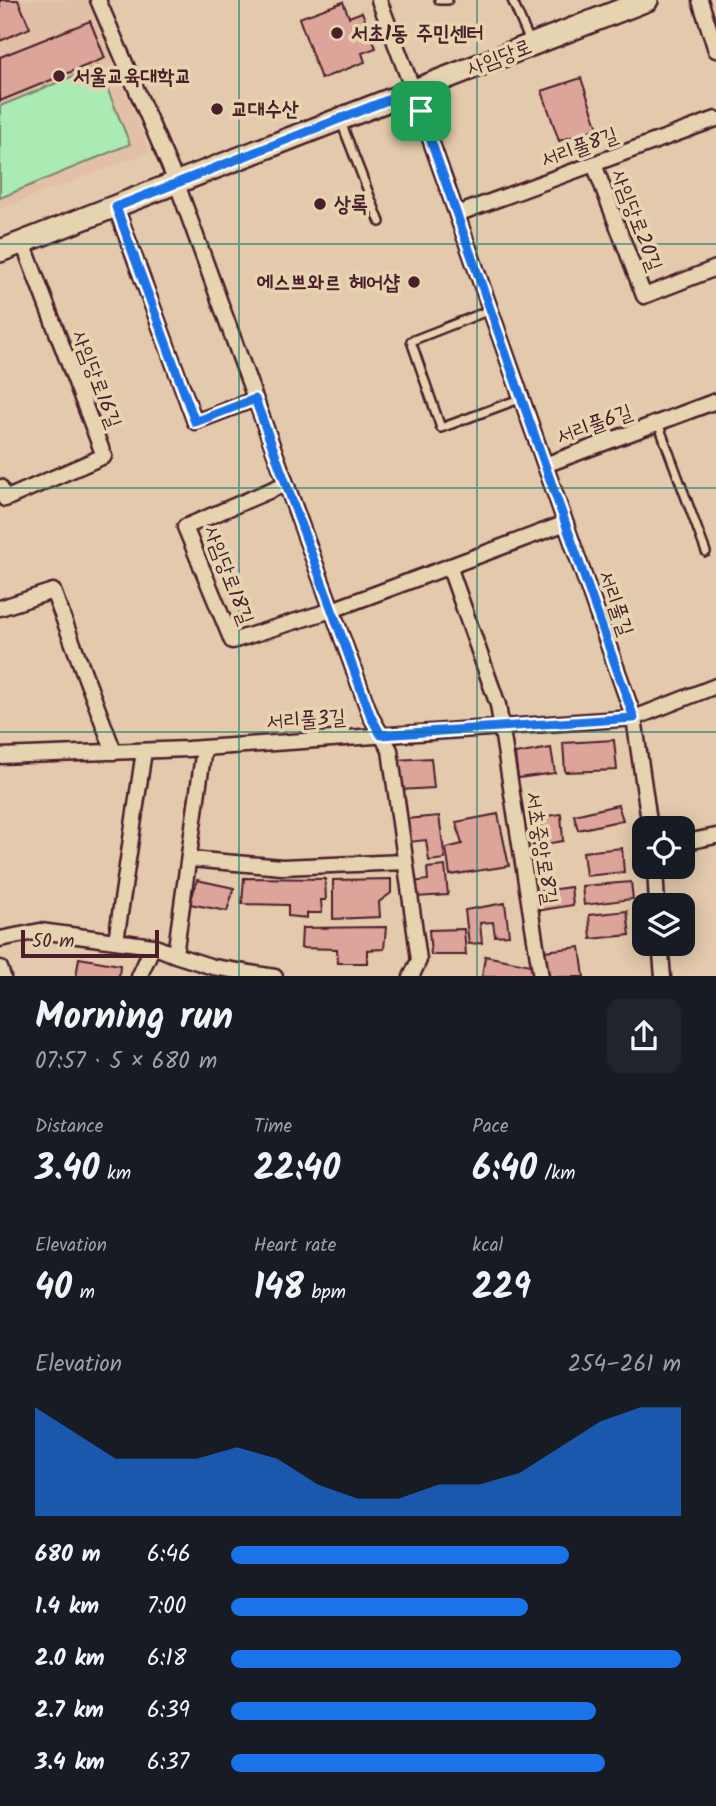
<!DOCTYPE html>
<meta charset="utf-8">
<style>
body{margin:0;font-family:Kalam,"Poor Story",sans-serif;background:#20242c;color:#f1f3f6;height:100vh;display:flex;flex-direction:column;font-size:26px;white-space:nowrap}
*{box-sizing:border-box;margin:0}
p{font-size:23px;color:#9ea1a6}
.icon{flex:none;width:38px;height:38px;fill:none;stroke:currentColor;stroke-width:2;stroke-linecap:round;stroke-linejoin:round}
.map{position:relative;height:976px;overflow:hidden}
.panel{display:flex;flex-direction:column;background:#171b24;flex:1}
.panel>*{flex:none}
.controls{position:absolute;left:632px;top:816px;display:grid;gap:14px}
.controls a{display:grid;place-items:center;width:63px;height:63px;border-radius:14px;background:#171b24;box-shadow:0 4px 18px #0003;font-size:35px}
.scale{position:absolute;left:21px;bottom:18px;width:138px;box-sizing:border-box;padding-left:7px;border:4px solid #4a1f2b;border-top:0;font-size:19px;line-height:24px;white-space:nowrap;color:#4a1f2b;-webkit-text-stroke:5px #e6d4b1;paint-order:stroke}
.pin{position:absolute;display:grid;place-items:center;width:60px;height:60px;color:#fff;margin:-30px;border-radius:14px;box-shadow:0 4px 10px #0006}
.round{display:grid;place-items:center;flex:none;width:74px;height:74px;border-radius:14px;background:#20242c}
.summary{display:flex;align-items:center;justify-content:space-between;height:119px;padding:0 35px}
h1{font-size:38px;font-weight:700;line-height:52px}
.stats{display:grid;grid-template-columns:repeat(3,1fr);gap:10px;height:119px;padding:7px 35px}
.stats div{display:grid;align-content:center}
.stats b{font-size:35px;font-weight:700}
.stats small{font-size:19px;font-weight:400}
.stats p{font-size:19px}
.chart{height:196px;padding:14px 35px}
.chart p{display:flex;justify-content:space-between}
.chart svg{width:100%;height:126px;margin-top:7px;fill:#1a73e8;opacity:.7}
ul{padding:0 35px;list-style:none;font-size:23px}
li{display:grid;grid-template-columns:112px 84px 1fr;align-items:center;height:52px}
li i{height:18px;border-radius:9px;background:#1a73e8}
.map>svg:first-child{display:block}
.built{fill:#e2bfa7}
.green{fill:#aaebb4;stroke:#7a8570;stroke-width:2}
.building{fill:#dda49a;stroke:#4a1f2b;stroke-width:2}
.lines{fill:none;stroke-linecap:round;stroke-linejoin:round}
.lane-casing{stroke:#4a1f2b;stroke-width:12}
.street-casing{stroke:#4a1f2b;stroke-width:19}
.secondary-casing{stroke:#4a1f2b;stroke-width:26}
.lane{stroke:#e6d4b1;stroke-width:7}
.street{stroke:#e6d4b1;stroke-width:14}
.secondary{stroke:#e6d4b1;stroke-width:21}
.route-casing{stroke:#fff;stroke-width:14}
.route{stroke:#1a73e8;stroke-width:9}
.grid{fill:none;stroke:#0f766e;stroke-width:2;stroke-opacity:0.55}
.poi-dot{fill:#4a1f2b;stroke:#e6d4b1;stroke-width:2.5}
.labels{text-anchor:middle;stroke-width:7;stroke-linejoin:round;paint-order:stroke}
.poi-label{font-size:21px;font-weight:bold;fill:#4a1f2b;stroke:#e6d4b1;text-anchor:start}
.street-label{font-size:21px;fill:#4a1f2b;stroke:#e6d4b1}
</style>
<div class="map">
<svg width="716" height="977" viewBox="0 0 716 977">
<rect width="100%" height="100%" fill="#e4caac"/>
<filter id="ink" filterUnits="userSpaceOnUse"><feTurbulence type="fractalNoise" baseFrequency=".0143" numOctaves="2"/><feDisplacementMap in="SourceGraphic" scale="14" xChannelSelector="R" yChannelSelector="G"/><feConvolveMatrix kernelMatrix="1 2 1 2 8 2 1 2 1" color-interpolation-filters="sRGB"/></filter>
<g filter="url(#ink)">
<path class="built" d="M0,0H87L150,152L0,209Z"/>
<path class="green" d="M98,66L130,144L0,198V106Z"/>
<path class="building" d="M0,0H18L30,28L0,41Z
M343,2L349,17L362,12L376,48L362,53L365,62L321,79L299,18Z
M90,21L105,58L0,101V57Z
M581,78L598,128L559,141L542,91Z
M614,740L617,770L565,772L563,743Z
M551,748L555,773L518,778L515,754Z
M431,758L434,788L399,790L396,760Z
M618,805L623,820L578,830L574,815Z
M498,814L509,866L450,875L446,848L462,844L456,822Z
M561,814L563,841L533,846L532,830L542,829L541,817Z
M439,816L445,859L429,861L426,840L409,842L406,819Z
M622,848L624,872L586,876L583,852Z
M445,866L448,895L415,897L412,882L428,880L427,868Z
M244,878L325,879L326,900H321L322,913H307V918L288,916V905L242,904Z
M391,879V893L379,902L380,917L333,919V880Z
M197,880L234,888L227,911L190,904Z
M631,882L633,899L584,905L582,886Z
M571,887L573,905L536,911L534,892Z
M505,903L509,935L495,936L493,922L480,923L482,943L469,944L465,910Z
M627,911L630,935L591,939L589,915Z
M386,927L384,949L367,950V963H338L337,949L301,948L302,928Z
M464,929L466,955H431L429,930Z
M580,947L584,977H546L544,951Z
M485,956L536,966L535,977H482Z
M79,958L120,965L119,977H76Z"/>
<g class="lines">
<g class="lane-casing">
<path id="lane" d="M439,0H448
M512,0L531,44
M341,122L380,222
M490,310L411,341L441,428L522,398
M658,423L706,552"/>
</g>
<g class="street-casing">
<path id="street" d="M98,0L177,184L371,717L390,750L419,960L411,977
M379,0L413,90L634,718L650,828
M700,0L716,50
M594,164L644,296L716,268
M116,207L195,422L255,399
M457,214L716,119
M545,465L716,401
M285,484L185,527L232,641L332,610L566,523
M0,487L5,499L104,456L23,243
M449,566L498,705L541,977
M0,608L53,591L114,752
M0,756L188,749L634,718L716,686
M682,843L716,836
M190,859L282,867L405,862
M655,866L657,905
M0,939L40,931L153,946L175,955L213,967L275,977
M116,941L144,751
M660,943L663,977
M175,955L204,748
M0,968L3,977
M139,977L153,946"/>
</g>
<g class="secondary-casing">
<path id="secondary" d="M0,251L647,0"/>
</g>
<use href="#lane" class="lane"/>
<use href="#street" class="street"/>
<use href="#secondary" class="secondary"/>
</g>
</g>
<g class="lines" filter="url(#ink)">
<g class="route-casing">
<path id="route" d="M413,90L634,718L381,735L371,717L255,399L195,422L116,207Z"/>
</g>
<use href="#route" class="route"/>
</g>
<path class="grid" d="M239,0V977M477,0V977M0,244H716M0,488H716M0,732H716"/>
<g class="poi-dot">
<circle cx="337" cy="33" r="7"/>
<circle cx="59" cy="76" r="7"/>
<circle cx="217" cy="109" r="7"/>
<circle cx="320" cy="204" r="7"/>
<circle cx="414" cy="282" r="7"/>
</g>
<g class="labels">
<g class="poi-label">
<text x="351" y="40">서초1동 주민센터</text>
<text x="73" y="83">서울교육대학교</text>
<text x="231" y="116">교대수산</text>
<text x="334" y="211">상록</text>
<text x="400" y="289" text-anchor="end">에스쁘와르 헤어샵</text>
</g>
<g class="street-label">
<text transform="translate(499 57) rotate(-21)" y="7">사임당로</text>
<text transform="translate(579 147) rotate(-20)" y="7">서리풀8길</text>
<text transform="translate(637 220) rotate(69)" y="7">사임당로20길</text>
<text transform="translate(97 379) rotate(69)" y="7">사임당로16길</text>
<text transform="translate(594 424) rotate(-20)" y="7">서리풀6길</text>
<text transform="translate(229 575) rotate(69)" y="7">사임당로18길</text>
<text transform="translate(616 603) rotate(71)" y="7">서리풀길</text>
<text transform="translate(306 719) rotate(-4)" y="7">서리풀3길</text>
<text transform="translate(542 848) rotate(81)" y="7">서초중앙로8길</text>
</g>
</g>
</svg>
<div class="controls">
<a><svg class="icon" aria-label="locate" viewBox="0 0 24 24"><circle cx="12" cy="12" r="6"/><path d="M12 2v4M12 18v4M2 12h4M18 12h4"/></svg></a>
<a><svg class="icon" aria-label="layers" viewBox="0 0 24 24"><path d="M12 4l9 5-9 5-9-5zM3 14l9 5 9-5"/></svg></a>
</div>
<div class="scale">50 m</div>
<div class="pin" style="left:421px;top:111px;background:#1e9e55"><svg class="icon" aria-label="arrive" viewBox="0 0 24 24"><path d="M6 21V4h12l-3 4 3 4H6"/></svg></div>
</div>
<section class="panel">
<div class="summary"><div><h1>Morning run</h1><p>07:57 · 5 × 680 m</p></div><a class="round"><svg class="icon" aria-label="share" viewBox="0 0 24 24"><path d="M12 15V3M7 8l5-5 5 5M5 13v7h14v-7"/></svg></a></div>
<div class="stats">
<div><p>Distance</p><b>3.40<small> km</small></b></div>
<div><p>Time</p><b>22:40</b></div>
<div><p>Pace</p><b>6:40<small> /km</small></b></div>
</div>
<div class="stats">
<div><p>Elevation</p><b>40<small> m</small></b></div>
<div><p>Heart rate</p><b>148<small> bpm</small></b></div>
<div><p>kcal</p><b>229</b></div>
</div>
<div class="chart"><p><span>Elevation</span>254–261 m</p>
<svg viewBox="0 0 160 44" preserveAspectRatio="none"><path d="M0 44V6L10 15L20 24L30 24L40 24L50 20L60 24L70 33L80 38L90 38L100 33L110 33L120 29L130 20L140 11L150 6L160 6V44z"/></svg>
</div>
<ul>
<li><b>680 m</b>6:46<i style="width:75%"></i></li>
<li><b>1.4 km</b>7:00<i style="width:66%"></i></li>
<li><b>2.0 km</b>6:18<i style="width:100%"></i></li>
<li><b>2.7 km</b>6:39<i style="width:81%"></i></li>
<li><b>3.4 km</b>6:37<i style="width:83%"></i></li>
</ul>
</section>
